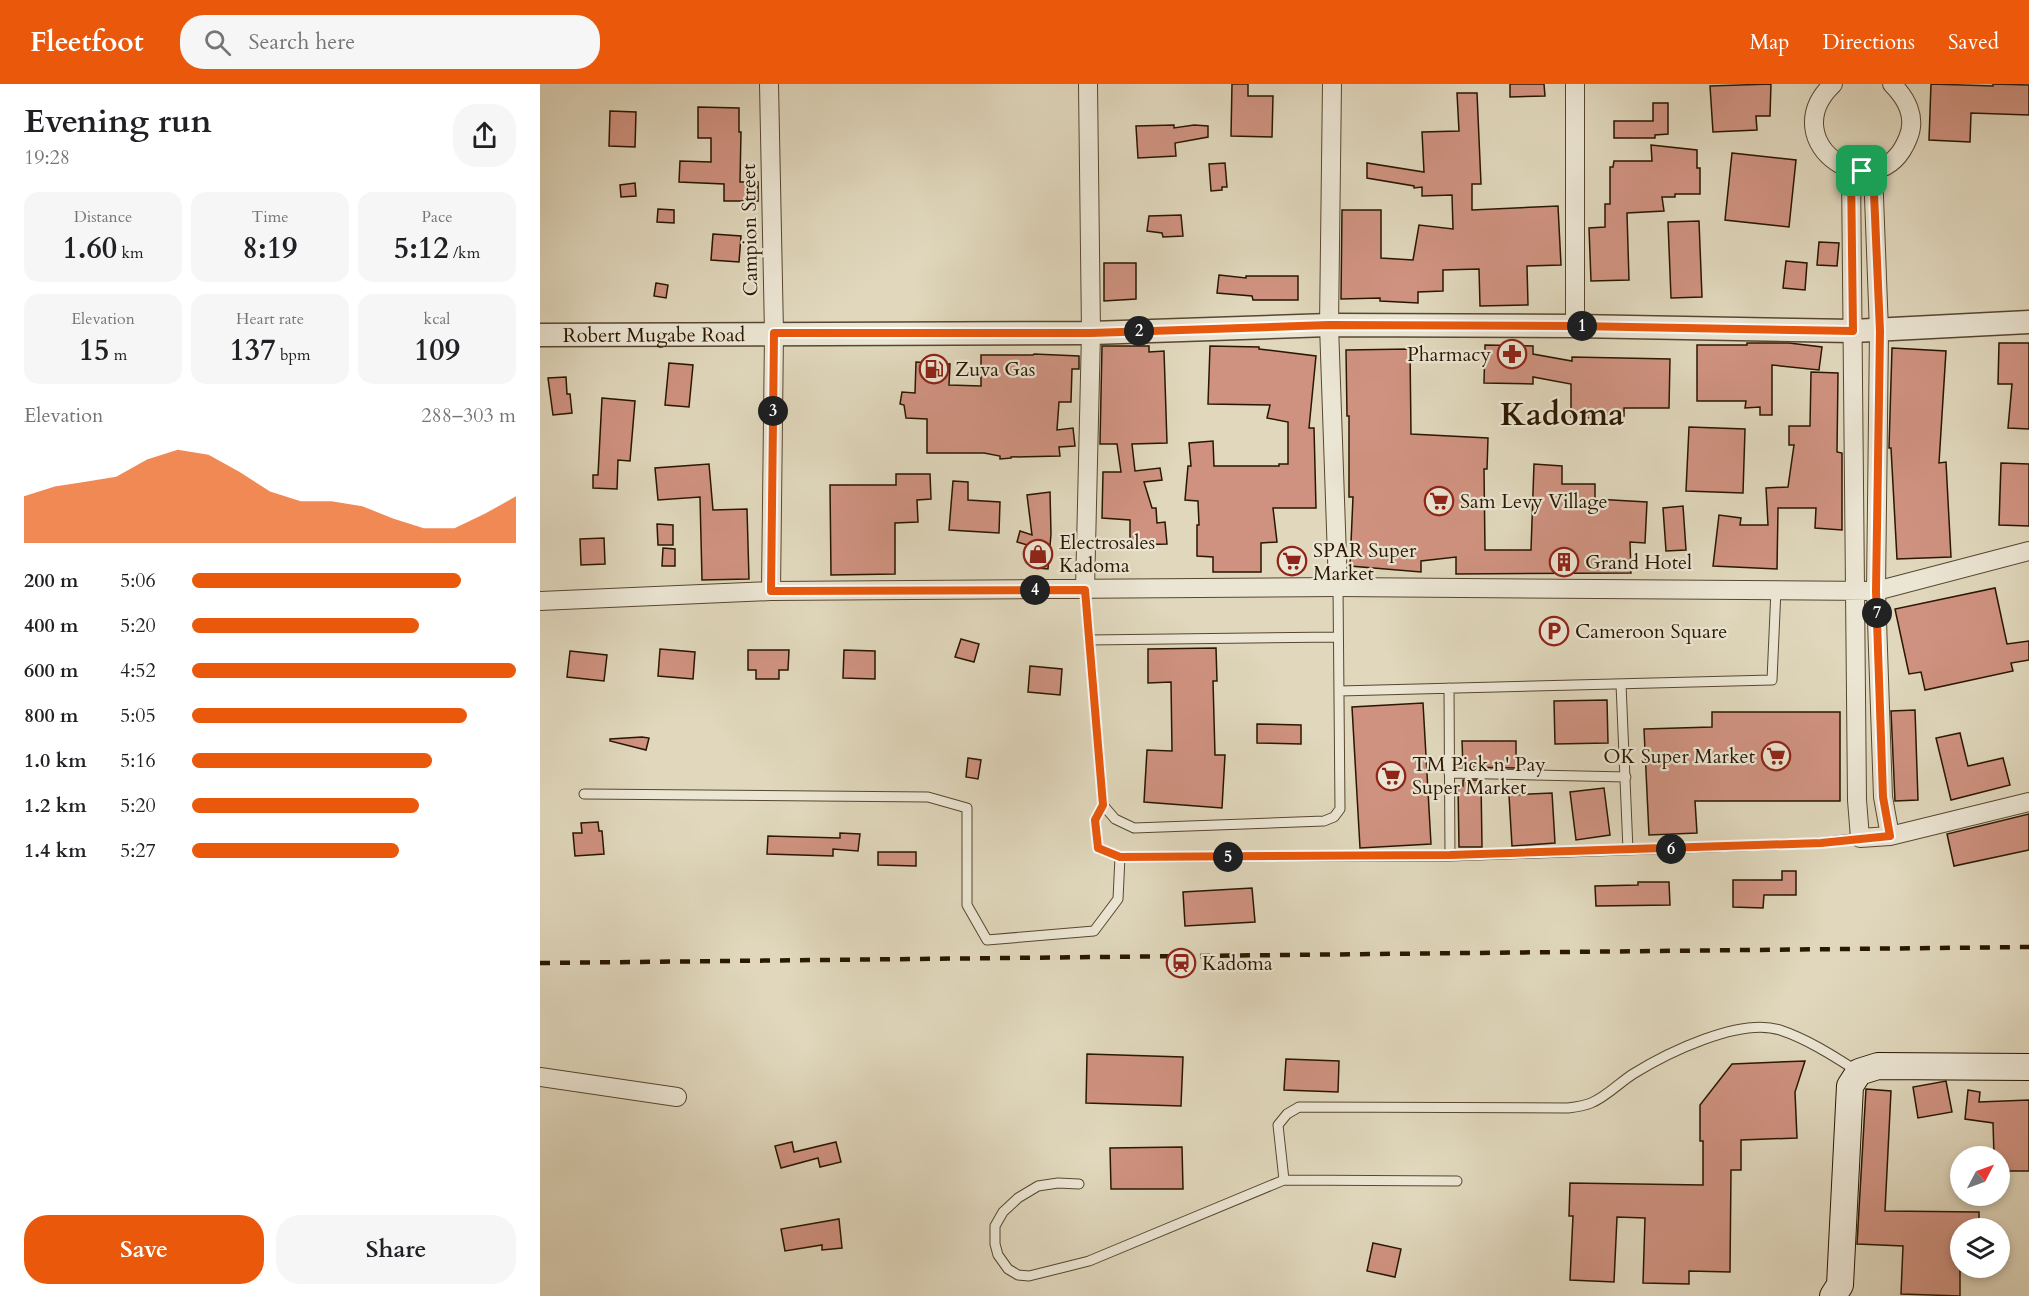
<!DOCTYPE html>
<meta charset="utf-8">
<style>
body{margin:0;font-family:Cardo,serif;background:#f6f6f6;color:#202124;height:100vh;display:flex;flex-direction:column;font-size:22px;white-space:nowrap}
*{box-sizing:border-box;margin:0}
p{font-size:20px;color:#757577}
.icon{flex:none;width:33px;height:33px;fill:none;stroke:currentColor;stroke-width:2;stroke-linecap:round;stroke-linejoin:round}
.map{position:relative;flex:1;overflow:hidden}
.side{display:flex;flex-direction:column;background:#fff;width:540px}
.side>*{flex:none}
.needle{width:39px;rotate:49deg}
.buttons{position:absolute;left:1410px;top:1062px;display:grid;gap:12px}
.buttons a{display:grid;place-items:center;width:60px;height:60px;border-radius:50%;background:#fff;box-shadow:0 3px 9px #0003;font-size:30px}
.pin{position:absolute;display:grid;place-items:center;width:51px;height:51px;color:#fff;margin:-26px;border-radius:12px;box-shadow:0 3px 9px #0006}
.km{position:absolute;width:30px;height:30px;margin:-15px;border-radius:50%;background:#222;color:#fff;font-size:16px;line-height:30px;text-align:center}
.round{display:grid;place-items:center;flex:none;width:63px;height:63px;border-radius:24px;background:#f6f6f6}
.headline{display:flex;align-items:center;justify-content:space-between;height:102px;padding:0 24px}
h1{font-size:33px;font-weight:600;line-height:45px}
.metrics{display:grid;grid-template-columns:repeat(3,1fr);gap:9px;height:102px;padding:6px 24px}
.metrics div{display:grid;align-content:center;border-radius:15px;background:#f6f6f6;text-align:center}
.metrics b{font-size:30px;font-weight:600}
.metrics small{font-size:16px;font-weight:400}
.metrics p{font-size:16px}
.chart{height:168px;padding:12px 24px}
.chart p{display:flex;justify-content:space-between}
.chart svg{width:100%;height:108px;margin-top:6px;fill:#ea580c;opacity:.7}
.primary-button{display:flex;gap:12px;margin-top:auto;padding:12px 24px}
.primary-button a{flex:1;height:69px;border-radius:24px;background:#ea580c;color:#fff;font-size:24px;font-weight:600;line-height:69px;text-align:center}
.primary-button a+a{background:#f6f6f6;color:#202124}
ul{padding:0 24px;list-style:none;font-size:20px}
li{display:grid;grid-template-columns:96px 72px 1fr;align-items:center;height:45px}
li i{height:15px;border-radius:8px;background:#ea580c}
header{display:flex;align-items:center;gap:36px;box-sizing:border-box;height:84px;padding:0 30px;background:#ea580c;color:#fff}
header strong{font-size:28px}
nav{display:flex;gap:33px;margin-inline-start:auto;font-size:21px}
.search{width:420px;height:54px;background:#f6f6f6;display:flex;align-items:center;gap:15px;box-sizing:border-box;padding:0 21px;border-radius:24px;color:#757577;font-size:22px}
main{display:flex;flex:1;min-height:0}
.map>svg:first-child{display:block}
.building{fill:#cf9280;stroke:#291700;stroke-width:1.5}
.lines{fill:none;stroke-linecap:round;stroke-linejoin:round}
.service-casing{stroke:#57472f;stroke-width:11}
.minor-casing{stroke:#57472f;stroke-width:20}
.tertiary-casing{stroke:#57472f;stroke-width:25}
.secondary-casing{stroke:#291700;stroke-width:28}
.service{stroke:#ebe5d3;stroke-width:9}
.minor{stroke:#ebe5d3;stroke-width:18}
.tertiary{stroke:#ebe5d3;stroke-width:22}
.secondary{stroke:#ebe5d3;stroke-width:26}
.rail{stroke:#291700;stroke-width:4.5;stroke-dasharray:10 10;stroke-linecap:butt}
.route-casing{stroke:#fff;stroke-width:12}
.route{stroke:#ea580c;stroke-width:8}
.labels{text-anchor:middle;stroke-width:4.5;stroke-linejoin:round;paint-order:stroke}
.street-label{font-size:20px;fill:#291700;stroke:#ebe5d3}
.poi-label{font-size:20px;fill:#291700;stroke:#ebe5d3;text-anchor:start}
.town-label{font-size:32px;font-weight:bold;fill:#291700;stroke:#ebe5d3}
</style>
<header>
<strong>Fleetfoot</strong>
<div class="search"><svg class="icon" aria-label="search" viewBox="0 0 24 24"><circle cx="10" cy="10" r="6"/><path d="M15 15l6 6"/></svg>Search here</div>
<nav><a>Map</a><a>Directions</a><a>Saved</a></nav>
</header>
<main>
<section class="side">
<div class="headline"><div><h1>Evening run</h1><p>19:28</p></div><a class="round"><svg class="icon" aria-label="share" viewBox="0 0 24 24"><path d="M12 15V3M7 8l5-5 5 5M5 13v7h14v-7"/></svg></a></div>
<div class="metrics">
<div><p>Distance</p><b>1.60<small> km</small></b></div>
<div><p>Time</p><b>8:19</b></div>
<div><p>Pace</p><b>5:12<small> /km</small></b></div>
</div>
<div class="metrics">
<div><p>Elevation</p><b>15<small> m</small></b></div>
<div><p>Heart rate</p><b>137<small> bpm</small></b></div>
<div><p>kcal</p><b>109</b></div>
</div>
<div class="chart"><p><span>Elevation</span>288–303 m</p>
<svg viewBox="0 0 160 44" preserveAspectRatio="none"><path d="M0 44V25L10 21L20 19L30 17L40 10L50 6L60 8L70 15L80 23L90 27L100 27L110 29L120 34L130 38L140 38L150 32L160 25V44z"/></svg>
</div>
<ul>
<li><b>200 m</b>5:06<i style="width:83%"></i></li>
<li><b>400 m</b>5:20<i style="width:70%"></i></li>
<li><b>600 m</b>4:52<i style="width:100%"></i></li>
<li><b>800 m</b>5:05<i style="width:85%"></i></li>
<li><b>1.0 km</b>5:16<i style="width:74%"></i></li>
<li><b>1.2 km</b>5:20<i style="width:70%"></i></li>
<li><b>1.4 km</b>5:27<i style="width:64%"></i></li>
</ul>
<div class="primary-button"><a>Save</a><a>Share</a></div>
</section>
<div class="map">
<svg width="1489" height="1212" viewBox="0 0 1489 1212">
<rect width="100%" height="100%" fill="#e0d7bc"/>
<filter id="stains"><feTurbulence type="fractalNoise" baseFrequency=".00333" numOctaves="4"/><feColorMatrix values="0 0 0 0 .2 0 0 0 0 .09 0 0 0 0 .02 0 0 0 .5 -.17"/></filter>
<radialGradient id="worn" r=".72"><stop offset=".6" stop-color="#630" stop-opacity="0"/><stop offset="1" stop-color="#630" stop-opacity=".3"/></radialGradient>
<path class="building" d="M692,0H708V12H733L732,53L691,52Z
M970,0H1004L1005,12L970,13Z
M1231,0L1230,32H1216L1217,46L1173,48L1170,2Z
M1391,0L1453,2V0L1489,1V31L1431,29L1430,58L1389,56Z
M917,9H937L941,100H932V126L1018,122L1021,181L987,182L988,221L940,222L939,185L903,186V207L878,208V219L840,217V214L801,215L802,126H841V174L873,176L879,141L913,145L912,111L882,112V103L874,104V102L827,94V79L884,88L882,48L919,47Z
M1113,19H1128V50L1115,51V54H1074V37H1113Z
M158,23L199,24V48H201L200,98H218V117H184V100L139,98L140,77L171,78V54H158Z
M70,27L96,28L95,63L69,62Z
M634,41V44L654,41L668,42V53L635,59L636,72L598,74L596,42Z
M1111,61L1157,66V84H1160V110H1135V113H1122L1124,127L1087,129L1089,196L1051,197L1049,144L1065,143V120H1070V83H1073L1074,77H1112Z
M1192,69L1256,76L1249,143L1185,136Z
M685,79L687,103H682V106L671,107L669,80Z
M95,99L96,112L81,113L80,101Z
M118,125L134,126V139L117,138Z
M641,131L643,152L623,153L622,149L607,147L609,132Z
M1159,137L1162,213L1131,214L1128,138Z
M173,150L201,152L199,178L171,176Z
M1279,158L1299,159L1297,182L1277,181Z
M1246,177L1267,179L1265,206L1243,204Z
M564,179H596V215L564,217Z
M679,191L706,194V192H758V216H713L712,212L677,209Z
M116,199L128,201L126,214L114,212Z
M1207,259H1249L1282,263L1279,286L1232,281V331H1220V323L1205,324L1206,317H1157V261H1207Z
M1459,259H1489V345L1468,344L1472,300H1458Z
M945,261L993,262V270L1032,277V273L1130,275L1129,324H1084V332L1054,330V334L1031,333V300L993,293V300L944,299Z
M562,262H609V268L624,267L627,359L592,360L595,387L620,384L622,396L604,398L612,424H616L617,439L625,438L627,460L590,461V436L562,434L563,388H581L577,360H560Z
M670,262L719,263V265L776,272L769,344H774L776,424H733L737,458L721,459V488H673V473L657,472V441H659L658,417L645,416L648,382H651L649,359L673,357L674,382H739V380H748V338L727,334L730,321L668,320Z
M1352,264L1406,267L1399,379L1406,378L1411,473L1357,475L1351,364H1349Z
M870,265L871,350L948,354L947,385H944L945,466H991L994,380L1022,382V400H1055V415L1107,418L1105,459L1090,458L1091,489L916,490V473L881,477V488L810,482L813,413H809V332H807L806,266Z
M494,270L539,272V285H532L531,318H519L517,346L533,344L535,362L519,363L520,372L471,373V374L460,375V372L444,369H387V335L366,334L364,321L360,320L362,308L375,309L376,278L410,280L409,301L441,302V271H493Z
M129,279L153,281L149,323L125,321Z
M1271,288L1298,289L1297,368L1302,369V446L1275,444L1276,424H1238L1237,485L1173,482L1179,431L1201,434L1200,441H1228L1226,404L1248,403L1254,361H1249V342H1270Z
M26,293L27,310H30L32,329L13,331L8,294Z
M62,314L95,317L90,377L78,376L77,405L53,404V391H58Z
M1149,343L1205,345L1203,409L1146,407Z
M1461,379L1489,380V442L1459,441Z
M169,380L173,426L207,425L209,495L162,496L160,413L118,416L115,384Z
M356,390H390L391,415L377,416L378,438L355,439V490L291,491L290,401H356Z
M413,397L428,398V416L460,418L459,449L409,446Z
M510,408L511,450L508,485L497,484L498,464L477,458L480,447L492,451L487,411Z
M1143,422L1146,466L1126,467L1123,424Z
M117,440L133,441V461H118Z
M64,454L65,480L41,481L40,455Z
M123,464L135,465V482H122Z
M1455,504L1467,560L1489,557V576L1471,579L1473,587L1385,606L1381,588L1369,590L1355,525Z
M421,555L439,560L434,578L415,573Z
M676,564L677,597H673L675,671H685L682,724L604,718L607,666L632,667L631,598L608,599V565Z
M120,565L155,568L153,595L118,592Z
M208,566H249L248,586H239V595H216V586H208Z
M304,566L335,567V595L303,594Z
M30,567L67,571L64,597L27,593Z
M490,582L522,585L520,611L488,608Z
M1067,616L1068,659L1015,660L1014,617Z
M883,619L891,760L820,764L812,623Z
M1375,626L1378,716L1355,717L1351,627Z
M1172,628H1300V717H1155L1157,749L1109,751L1104,645L1172,643Z
M717,640L761,641V660L717,659Z
M1420,649L1428,682L1463,674L1470,701L1411,716L1396,654Z
M102,653L109,654L106,666L70,657V655Z
M922,657H976V684L923,683Z
M428,674L441,676L438,695L426,693Z
M923,696H941L942,763H919L918,702H923Z
M1064,704L1070,751L1036,756L1030,708Z
M1012,709L1015,759L972,762L969,711Z
M1489,730V766L1414,782L1407,750Z
M58,738L59,747H62L64,770L35,772L33,749H42L41,739Z
M300,749L320,750L318,767L293,765V772L227,770L228,752L300,754Z
M338,768H376V782L338,781Z
M1242,787H1256V811H1224L1223,824L1193,823V796H1242Z
M1098,798H1129L1130,821L1056,822L1055,802L1098,801Z
M712,804L715,838L645,842L643,808Z
M547,970L643,973L641,1022L546,1019Z
M746,975L799,977L798,1008L744,1006Z
M1265,977L1255,1008L1257,1054L1201,1056V1086H1191L1190,1188L1149,1187V1200L1103,1199L1105,1134L1077,1133L1074,1198L1030,1196L1033,1132H1029L1030,1099L1163,1101V1057H1160V1021L1192,980Z
M1406,997L1412,1028L1378,1034L1373,1003Z
M1326,1005L1351,1007L1345,1127L1439,1128V1144H1420V1212L1361,1210L1363,1162L1317,1160Z
M1428,1006L1440,1008L1439,1018L1489,1016V1087H1460V1072H1454L1453,1039L1425,1035Z
M252,1058L254,1068L296,1058L301,1078L280,1083L278,1074L241,1084L235,1062Z
M642,1063L643,1105H571L570,1064Z
M299,1135L302,1164L282,1166V1161L245,1167L241,1145Z
M833,1159L861,1165L855,1193L827,1187Z"/>
<g class="lines">
<g class="service-casing">
<path id="service" d="M545,506L563,721L575,735L594,744L784,737L794,733L800,725L798,503
M549,556L798,553
M1081,600L1088,766
M909,604L910,772
M799,607L1232,596L1236,505
M909,689L1086,693
M44,710L388,713L427,724V821L447,856L554,847L578,815L580,773
M563,721L555,736L558,764L580,773L910,772L1281,759L1320,754
M744,1096L738,1041L747,1030L759,1023L1028,1024C1036,1023 1044,1022 1051,1019C1066,1013 1079,999 1093,990C1127,969 1200,933 1240,946C1267,955 1292,971 1317,987
M539,1100L518,1099L498,1102L478,1114L463,1128L455,1142V1160L458,1171L468,1185L478,1191L489,1192L549,1177L744,1096L917,1097"/>
</g>
<g class="minor-casing">
<path id="minor" d="M229,0L234,249L231,507
M792,0L789,241L798,503
M1035,0V242
M1293,0C1231,59 1338,130 1368,54C1377,33 1366,14 1352,0
M1311,86L1317,716L1320,754L1350,752L1489,718
M1333,86L1339,247L1336,507L1343,713L1350,752
M545,506L551,249L548,0
M0,517L231,507L798,503L1336,507L1489,467
M0,993L137,1013"/>
</g>
<g class="tertiary-casing">
<g id="tertiary">
<path id="s1" d="M0,251L551,249L789,241L1035,242L1313,247L1489,238"/>
</g>
</g>
<g class="secondary-casing">
<path id="secondary" d="M1293,1212L1300,1201L1310,1002L1319,988L1338,982L1489,983"/>
</g>
<use href="#service" class="service"/>
<use href="#minor" class="minor"/>
<use href="#tertiary" class="tertiary"/>
<use href="#secondary" class="secondary"/>
<path class="rail" d="M0,879L1489,863"/>
</g>
<g class="lines">
<g class="route-casing">
<path id="route" d="M1311,86H1333L1340,247L1336,507L1343,713L1350,752L1281,759L910,771L580,773L558,764L555,736L563,721L545,506L231,507L234,249H551L789,241L1035,242L1313,247Z"/>
</g>
<use href="#route" class="route"/>
</g>
<defs>
<g id="pharmacy-ring" transform="scale(1.5)"><circle r="9.5" fill="#ebe5d3" stroke="#8f2418" stroke-width="1.5"/><path d="M-2-6h4v4h4v4h-4v4h-4v-4h-4v-4h4Z" fill="#8f2418"/></g>
<g id="fuel-ring" transform="scale(1.5)"><circle r="9.5" fill="#ebe5d3" stroke="#8f2418" stroke-width="1.5"/><path d="M-5.5-6h7V0h2V4h1.3V-2.5L3-4.5l.8-.8L6-3V5H2.5V1h-1V6h-7ZM-4.2-4.7v3.2H.2V-4.7Z" fill="#8f2418"/></g>
<g id="supermarket-ring" transform="scale(1.5)"><circle r="9.5" fill="#ebe5d3" stroke="#8f2418" stroke-width="1.5"/><path d="M-6-5.5h2.5l.6 2H6L4.5 2H-2.5L-4.4-4H-6ZM-1.5 3.2a1.3 1.3 0 1 0 .1 0ZM3 3.2a1.3 1.3 0 1 0 .1 0Z" fill="#8f2418"/></g>
<g id="shop-ring" transform="scale(1.5)"><circle r="9.5" fill="#ebe5d3" stroke="#8f2418" stroke-width="1.5"/><path d="M-5-2.5h2.3a2.7 3.5 0 0 1 5.4 0H5L5.5 6h-11ZM-1.5-2.5h3a1.5 2.3 0 0 0-3 0Z" fill="#8f2418"/></g>
<g id="building-ring" transform="scale(1.5)"><circle r="9.5" fill="#ebe5d3" stroke="#8f2418" stroke-width="1.5"/><path d="M-4-6H4V6H1V3H-1V6H-4ZM-2.5-4.3h1.7v1.8h-1.7ZM.8-4.3h1.7v1.8H.8ZM-2.5-1h1.7V.8h-1.7ZM.8-1h1.7V.8H.8Z" fill="#8f2418"/></g>
<g id="parking-ring" transform="scale(1.5)"><circle r="9.5" fill="#ebe5d3" stroke="#8f2418" stroke-width="1.5"/><path d="M-3.5-5.5H1a3.5 3.5 0 0 1 0 7H-1V5.5H-3.5ZM-1-3.4V-.6H.8a1.4 1.4 0 0 0 0-2.8Z" fill="#8f2418"/></g>
<g id="station-ring" transform="scale(1.5)"><circle r="9.5" fill="#ebe5d3" stroke="#8f2418" stroke-width="1.5"/><path d="M-3-6H3Q5-6 5-4V2Q5 4 3 4L4.5 6H3L1.5 4h-3L-3 6H-4.5L-3 4Q-5 4-5 2V-4Q-5-6-3-6ZM-3.5-4v3h7v-3ZM-3.5 1v1.5H-2V1ZM2 1v1.5H3.5V1Z" fill="#8f2418"/></g>
</defs>
<g fill-rule="evenodd">
<use href="#pharmacy-ring" x="972" y="270"/>
<use href="#fuel-ring" x="394" y="285"/>
<use href="#supermarket-ring" x="899" y="417"/>
<use href="#shop-ring" x="498" y="470"/>
<use href="#supermarket-ring" x="752" y="477"/>
<use href="#building-ring" x="1024" y="478"/>
<use href="#parking-ring" x="1014" y="547"/>
<use href="#supermarket-ring" x="1236" y="672"/>
<use href="#supermarket-ring" x="851" y="692"/>
<use href="#station-ring" x="641" y="879"/>
</g>
<g class="labels">
<g class="street-label">
<text transform="translate(209 146) rotate(-91)" y="7">Campion Street</text>
<text dy="7" stroke="none"><textPath href="#s1" startOffset="114">Robert Mugabe Road</textPath></text>
</g>
<g class="poi-label">
<text x="951" y="277" text-anchor="end">Pharmacy</text>
<text x="415" y="292">Zuva Gas</text>
<text x="920" y="424">Sam Levy Village</text>
<text x="519" y="465">Electrosales<tspan x="519" dy="23">Kadoma</tspan></text>
<text x="773" y="473">SPAR Super<tspan x="773" dy="23">Market</tspan></text>
<text x="1045" y="485">Grand Hotel</text>
<text x="1035" y="554">Cameroon Square</text>
<text x="1215" y="679" text-anchor="end">OK Super Market</text>
<text x="872" y="687">TM Pick n' Pay<tspan x="872" dy="23">Super Market</tspan></text>
<text x="662" y="886">Kadoma</text>
</g>
<g class="town-label">
<text x="1022" y="341">Kadoma</text>
</g>
</g>
<rect width="100%" height="100%" filter="url(#stains)"/>
<rect width="100%" height="100%" fill="url(#worn)"/>
</svg>
<div class="buttons">
<a><svg class="needle" viewBox="-14 -14 28 28"><path d="M0-13l5 13h-10z" fill="#e53935"/><path d="M0 13l5-13h-10z" fill="#757577"/></svg></a>
<a><svg class="icon" aria-label="layers" viewBox="0 0 24 24"><path d="M12 4l9 5-9 5-9-5zM3 14l9 5 9-5"/></svg></a>
</div>
<div class="pin" style="left:1322px;top:87px;background:#1e9e55"><svg class="icon" aria-label="arrive" viewBox="0 0 24 24"><path d="M6 21V4h12l-3 4 3 4H6"/></svg></div>
<b class="km" style="left:1042px;top:242px">1</b>
<b class="km" style="left:599px;top:247px">2</b>
<b class="km" style="left:233px;top:327px">3</b>
<b class="km" style="left:495px;top:506px">4</b>
<b class="km" style="left:688px;top:773px">5</b>
<b class="km" style="left:1131px;top:765px">6</b>
<b class="km" style="left:1337px;top:529px">7</b>
</div>
</main>
